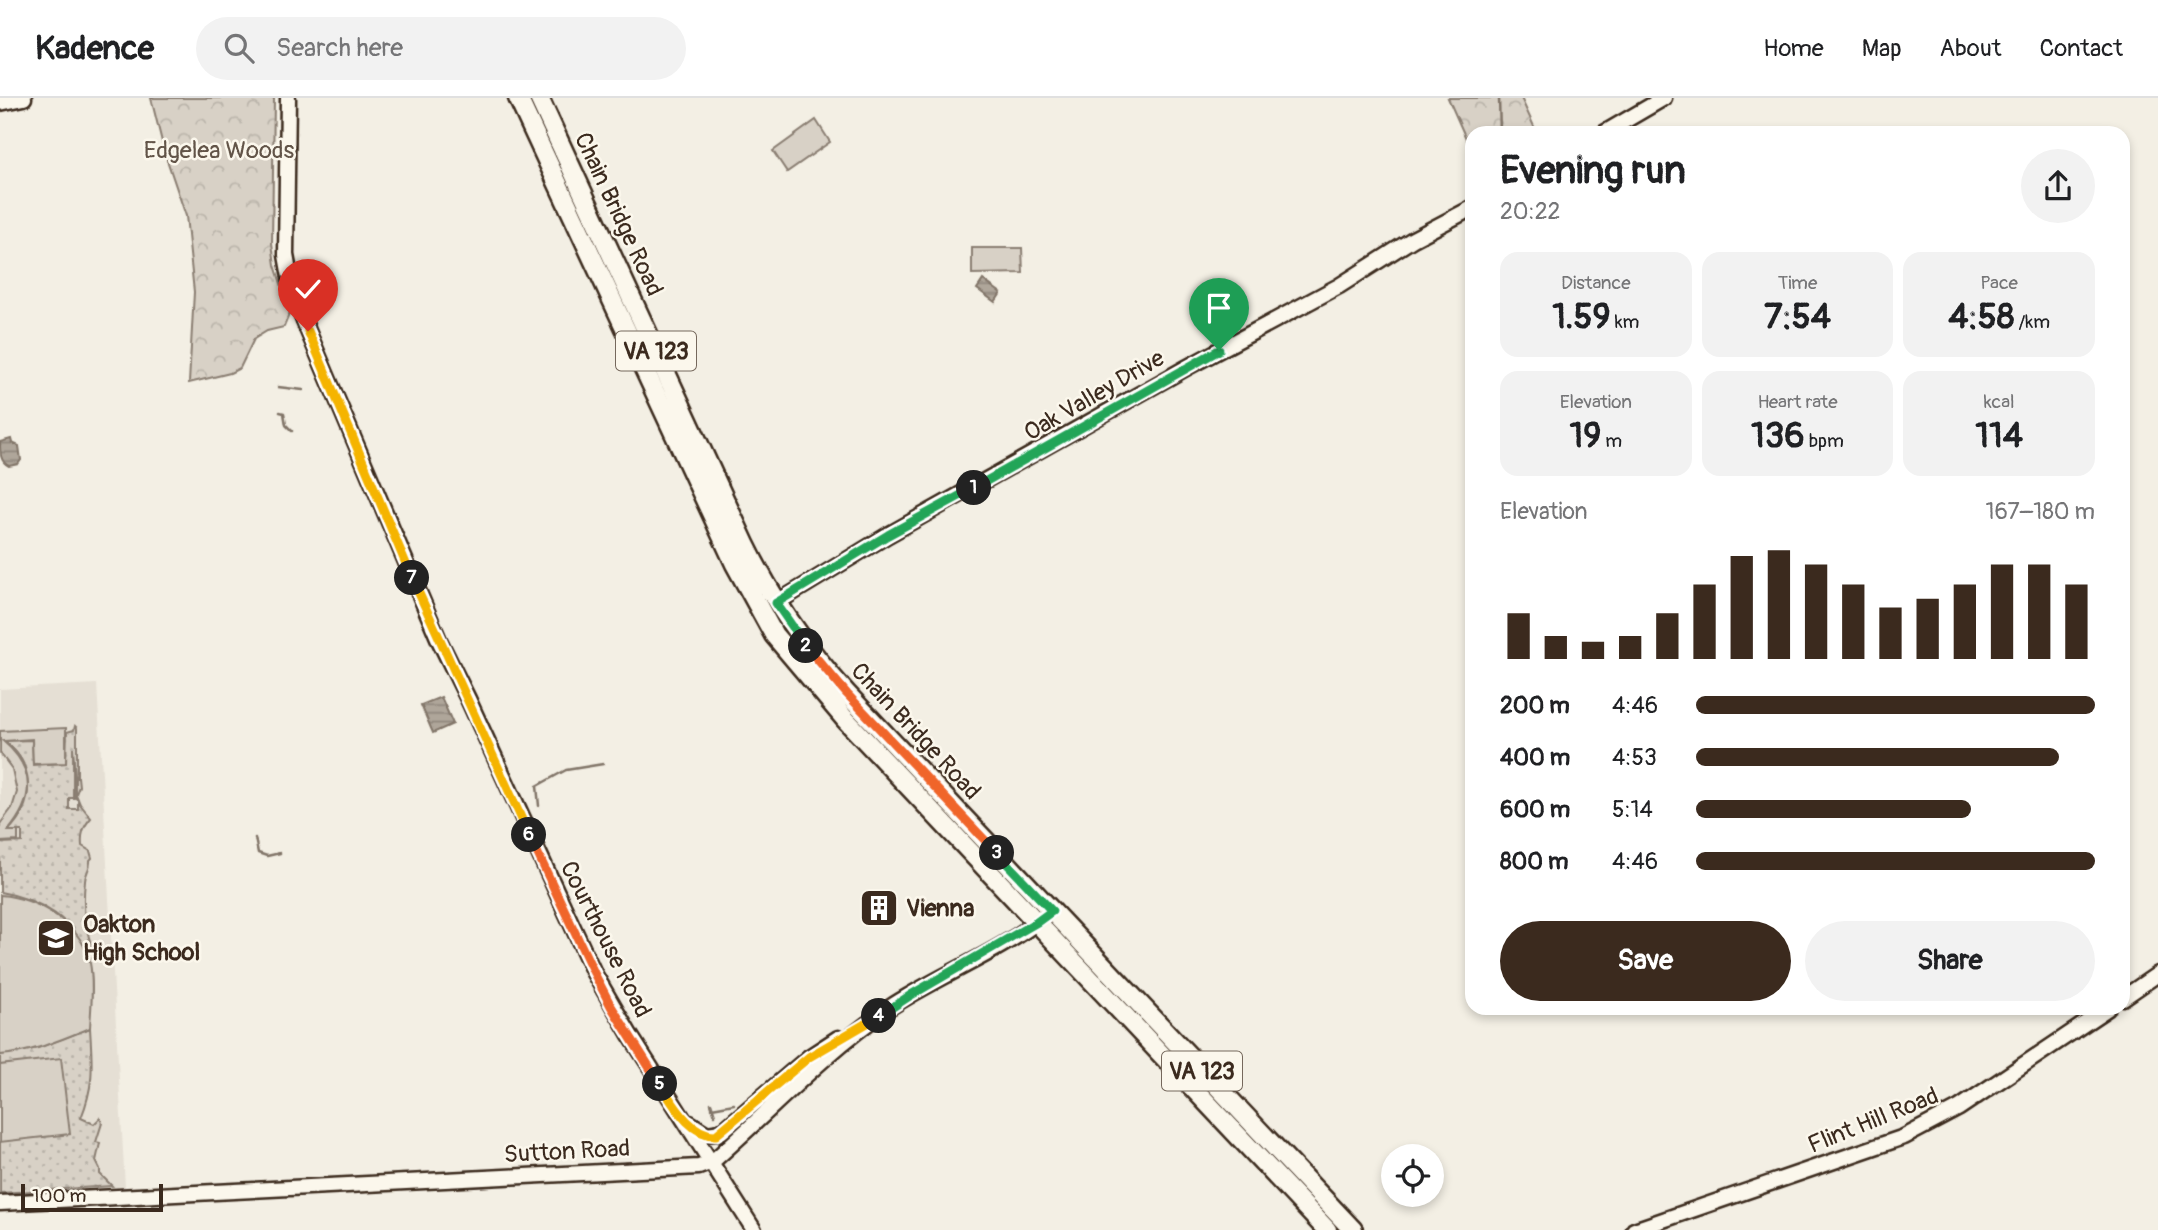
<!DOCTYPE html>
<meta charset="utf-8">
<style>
body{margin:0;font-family:Pangolin,sans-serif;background:#f2f2f2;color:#202124;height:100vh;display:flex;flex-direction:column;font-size:26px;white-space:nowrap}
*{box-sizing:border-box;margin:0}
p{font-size:23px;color:#757577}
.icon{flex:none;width:38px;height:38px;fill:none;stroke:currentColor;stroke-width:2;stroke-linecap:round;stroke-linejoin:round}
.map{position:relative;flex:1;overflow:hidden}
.side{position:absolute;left:1465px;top:28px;width:665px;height:889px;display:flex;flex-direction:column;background:#fff;border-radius:21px;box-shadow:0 4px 10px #0003}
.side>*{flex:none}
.buttons{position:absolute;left:1381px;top:1046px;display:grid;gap:14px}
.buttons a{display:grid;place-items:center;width:63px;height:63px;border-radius:50%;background:#fff;box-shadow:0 4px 10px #0003;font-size:35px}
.scale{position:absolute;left:21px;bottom:18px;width:142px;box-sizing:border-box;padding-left:7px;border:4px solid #3b2a1e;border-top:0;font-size:19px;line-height:24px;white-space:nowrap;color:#3b2a1e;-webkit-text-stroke:5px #fbf7ec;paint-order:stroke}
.pin{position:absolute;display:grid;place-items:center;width:60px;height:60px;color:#fff;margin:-72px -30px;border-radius:50% 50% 50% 0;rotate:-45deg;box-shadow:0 0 7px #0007}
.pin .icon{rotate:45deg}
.km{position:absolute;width:35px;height:35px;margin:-18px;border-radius:50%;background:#222;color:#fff;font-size:19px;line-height:35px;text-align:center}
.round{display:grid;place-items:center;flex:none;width:74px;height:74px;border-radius:37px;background:#f2f2f2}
.overview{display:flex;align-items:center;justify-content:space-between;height:119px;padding:0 35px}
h1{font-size:38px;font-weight:800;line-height:52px}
.metrics{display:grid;grid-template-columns:repeat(3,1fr);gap:10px;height:119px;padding:7px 35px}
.metrics div{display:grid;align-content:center;border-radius:18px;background:#f2f2f2;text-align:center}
.metrics b{font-size:35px;font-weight:800}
.metrics small{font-size:19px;font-weight:400}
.metrics p{font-size:19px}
.chart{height:196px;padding:14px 35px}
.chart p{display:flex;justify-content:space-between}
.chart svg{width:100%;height:126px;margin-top:7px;stroke:#3b2a1e;stroke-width:6}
.primary-button{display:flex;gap:14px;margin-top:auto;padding:14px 35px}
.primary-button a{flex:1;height:80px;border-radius:42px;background:#3b2a1e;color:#fff;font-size:28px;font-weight:800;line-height:80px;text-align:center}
.primary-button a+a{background:#f2f2f2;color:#202124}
ul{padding:0 35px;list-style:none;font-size:23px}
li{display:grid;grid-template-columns:112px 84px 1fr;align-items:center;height:52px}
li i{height:18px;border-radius:9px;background:#3b2a1e}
header{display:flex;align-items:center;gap:42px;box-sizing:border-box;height:98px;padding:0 35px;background:#fff;border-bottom:2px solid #e0e0e0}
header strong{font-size:33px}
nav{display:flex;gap:38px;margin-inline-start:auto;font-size:24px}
.search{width:490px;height:63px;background:#f2f2f2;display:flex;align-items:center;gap:18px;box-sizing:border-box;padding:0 24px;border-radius:38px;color:#757577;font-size:26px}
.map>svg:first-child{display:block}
.built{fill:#e5dfd4}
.grass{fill:url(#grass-dots);stroke:#8a7e72;stroke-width:2}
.forest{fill:url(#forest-crowns);stroke:#8a7e72;stroke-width:2}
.park{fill:#d8d1c6;stroke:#8a7e72;stroke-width:2}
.water{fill:url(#water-rules);stroke:#817468;stroke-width:2}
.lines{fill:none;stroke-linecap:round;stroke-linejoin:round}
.stream{stroke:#817468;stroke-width:2.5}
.tertiary-casing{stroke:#3b2a1e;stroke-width:19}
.primary-casing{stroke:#3b2a1e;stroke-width:23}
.tertiary{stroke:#fbf7ec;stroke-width:14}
.primary{stroke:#fbf7ec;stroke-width:18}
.split-1-casing{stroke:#fff;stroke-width:14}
.split-2-casing{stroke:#fff;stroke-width:14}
.split-3-casing{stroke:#fff;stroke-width:14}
.split-4-casing{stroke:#fff;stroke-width:14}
.split-5-casing{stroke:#fff;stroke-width:14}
.split-6-casing{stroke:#fff;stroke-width:14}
.split-7-casing{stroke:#fff;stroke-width:14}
.split-8-casing{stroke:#fff;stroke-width:14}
.split-1{stroke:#22a559;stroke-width:9}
.split-2{stroke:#22a559;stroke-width:9}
.split-3{stroke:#f0652b;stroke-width:9}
.split-4{stroke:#22a559;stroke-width:9}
.split-5{stroke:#f5b400;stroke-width:9}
.split-6{stroke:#f0652b;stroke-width:9}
.split-7{stroke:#f5b400;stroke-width:9}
.split-8{stroke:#f5b400;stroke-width:9}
.labels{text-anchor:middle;stroke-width:5;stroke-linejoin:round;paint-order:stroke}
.shield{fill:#fbf7ec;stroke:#75685c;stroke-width:2}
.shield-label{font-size:23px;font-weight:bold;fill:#3b2a1e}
.park-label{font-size:24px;fill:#625448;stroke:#fbf7ec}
.street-label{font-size:24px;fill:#3b2a1e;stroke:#fbf7ec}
.poi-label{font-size:24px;font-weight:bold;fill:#3b2a1e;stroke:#fbf7ec;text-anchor:start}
</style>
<header>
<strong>Kadence</strong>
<div class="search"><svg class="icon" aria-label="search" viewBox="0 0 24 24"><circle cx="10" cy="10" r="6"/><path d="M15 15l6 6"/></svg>Search here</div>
<nav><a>Home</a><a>Map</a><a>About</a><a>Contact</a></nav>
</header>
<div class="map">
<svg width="2158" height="1132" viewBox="0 0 2158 1132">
<defs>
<pattern id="grass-dots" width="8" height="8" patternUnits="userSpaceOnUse" patternTransform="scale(1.75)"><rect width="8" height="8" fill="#d8d1c6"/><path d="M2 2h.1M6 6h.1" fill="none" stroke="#bab4aa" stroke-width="1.8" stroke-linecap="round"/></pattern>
<pattern id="forest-crowns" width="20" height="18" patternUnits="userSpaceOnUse" patternTransform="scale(1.75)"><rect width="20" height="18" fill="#d8d1c6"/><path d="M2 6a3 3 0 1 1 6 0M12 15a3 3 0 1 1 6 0" fill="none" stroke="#bab4aa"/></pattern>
<pattern id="water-rules" width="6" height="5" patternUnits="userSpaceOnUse" patternTransform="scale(1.75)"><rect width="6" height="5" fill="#afa69a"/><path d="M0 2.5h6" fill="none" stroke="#90877d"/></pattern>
</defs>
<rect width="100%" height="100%" fill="#f3efe4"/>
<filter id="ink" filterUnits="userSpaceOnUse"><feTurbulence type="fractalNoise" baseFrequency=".0143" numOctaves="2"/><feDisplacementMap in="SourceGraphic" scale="14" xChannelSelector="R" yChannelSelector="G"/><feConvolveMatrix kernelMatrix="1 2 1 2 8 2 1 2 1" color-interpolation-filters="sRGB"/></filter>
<g filter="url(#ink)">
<path class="built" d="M97,586L125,1089L0,1096V591Z"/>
<path class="grass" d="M75,628L77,630V677H75L73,649V700H69V711H78V701L75,700V679H78L79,688L76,696L80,706L91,720C83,729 81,736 82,748L90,753L92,760L90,762C91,771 85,775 85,783C82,811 85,831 95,858L90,861C75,822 41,801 0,794V745L22,744V733H8C35,707 36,666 4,643L32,642L33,667L66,665L67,634L74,632Z
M90,930C92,966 95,985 81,1020L94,1026L100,1020L102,1025L96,1044L100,1045L96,1063L100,1071V1076L112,1088L0,1095V957L38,950Z"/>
<path class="forest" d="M151,0H274L272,145L275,167L290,214L284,229L267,233L254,241L240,270L230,275L189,285L194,194L186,118L165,56Z
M1448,0H1521L1537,35H1472V54Z"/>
<path class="park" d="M816,22L830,44L787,74L773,53Z
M972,150H1022L1023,175L972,176Z
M66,630V665L33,666L32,641L3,643C36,671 35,701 8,733H18V743L0,744V726L12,710L17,694L12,671L0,655V633Z
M0,797C37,800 82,826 90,865C94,886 91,909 90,930C60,942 32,955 0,957Z
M61,960L70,1036L0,1044V967Z"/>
<path class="water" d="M983,182L1001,195L995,204L977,191Z
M11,341L12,345L19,348L21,362L18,366L9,368C0,364 0,354 0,344Z
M441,599L453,626L433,635L421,607Z"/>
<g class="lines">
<path class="stream" d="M1499,0L1500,35
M278,289L303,292
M280,314L284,315L286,327L292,333
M539,708L537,688L566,672L603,666
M255,740L258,755L267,758L280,755
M711,1005L715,1017
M712,1010L734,1006"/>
<g class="tertiary-casing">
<path id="tertiary" d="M288,0L286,157L293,196L308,233L439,542L468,601L594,875L630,937L754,1132
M0,5L24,0
M1604,35L1664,0
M776,505L888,437L1186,270L1339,188L1413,141L1472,110
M2123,900L2158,876
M690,1025L707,1036L721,1034L809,959L838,940
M0,1105L699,1069L712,1064C771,1012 825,954 889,910C939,877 999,855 1045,818
M1634,1132L1904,1039L1959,1010L2108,910"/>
</g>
<g class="primary-casing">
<path id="primary" d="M518,0L735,466L774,537L845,621L1327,1132
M539,0L745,446C772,502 806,550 847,596L1353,1132"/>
</g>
<use href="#tertiary" class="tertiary"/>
<use href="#primary" class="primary"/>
</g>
</g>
<g class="lines" filter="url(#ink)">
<g class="split-1-casing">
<path id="split-1" d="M974,390L1219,252"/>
</g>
<g class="split-2-casing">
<path id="split-2" d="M806,548L776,505L888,437L974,390"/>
</g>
<g class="split-3-casing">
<path id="split-3" d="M806,548L847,596L997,755"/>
</g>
<g class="split-4-casing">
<path id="split-4" d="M879,918L911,897L1037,824L1052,813L997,755"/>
</g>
<g class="split-5-casing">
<path id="split-5" d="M660,986C673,1005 690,1038 716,1037L809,959L879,918"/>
</g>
<g class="split-6-casing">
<path id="split-6" d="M529,737L594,875L611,908L660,986"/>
</g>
<g class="split-7-casing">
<path id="split-7" d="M412,480L529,737"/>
</g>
<g class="split-8-casing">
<path id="split-8" d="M308,233L412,480"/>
</g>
<use href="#split-1" class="split-1"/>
<use href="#split-2" class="split-2"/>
<use href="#split-3" class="split-3"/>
<use href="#split-4" class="split-4"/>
<use href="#split-5" class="split-5"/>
<use href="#split-6" class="split-6"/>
<use href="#split-7" class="split-7"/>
<use href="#split-8" class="split-8"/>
</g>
<defs>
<g id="building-square" transform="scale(2.0125)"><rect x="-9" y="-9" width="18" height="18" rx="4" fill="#3b2a1e" stroke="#fbf7ec"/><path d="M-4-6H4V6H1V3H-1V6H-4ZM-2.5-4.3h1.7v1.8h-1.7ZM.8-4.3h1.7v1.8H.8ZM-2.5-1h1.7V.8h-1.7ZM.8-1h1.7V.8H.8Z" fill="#fff"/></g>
<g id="school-square" transform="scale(2.0125)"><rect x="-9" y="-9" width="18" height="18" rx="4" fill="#3b2a1e" stroke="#fbf7ec"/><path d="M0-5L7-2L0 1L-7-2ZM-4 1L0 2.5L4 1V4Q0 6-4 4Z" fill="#fff"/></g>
</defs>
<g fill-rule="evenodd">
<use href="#building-square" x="879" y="810"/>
<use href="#school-square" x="56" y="840"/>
</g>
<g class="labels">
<g class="shield">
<rect x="616" y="233.5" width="80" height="39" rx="5"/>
<rect x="1162" y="953.5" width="80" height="39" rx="5"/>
</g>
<g class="shield-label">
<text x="656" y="261">VA 123</text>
<text x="1202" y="981">VA 123</text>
</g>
<g class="park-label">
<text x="219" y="60">Edgelea Woods</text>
</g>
<g class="street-label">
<text transform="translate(619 116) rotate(65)" y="8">Chain Bridge Road</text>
<text transform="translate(1094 297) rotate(-30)" y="8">Oak Valley Drive</text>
<text transform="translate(916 633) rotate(47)" y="8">Chain Bridge Road</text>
<text transform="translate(606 841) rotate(63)" y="8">Courthouse Road</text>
<text transform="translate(1873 1022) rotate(-22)" y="8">Flint Hill Road</text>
<text transform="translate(567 1053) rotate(-3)" y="8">Sutton Road</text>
</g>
<g class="poi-label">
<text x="906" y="818">Vienna</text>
<text x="83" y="834">Oakton<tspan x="83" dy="28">High School</tspan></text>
</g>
</g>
</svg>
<div class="buttons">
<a><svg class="icon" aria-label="locate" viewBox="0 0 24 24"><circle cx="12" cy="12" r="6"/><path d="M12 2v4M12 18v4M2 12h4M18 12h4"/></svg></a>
</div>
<div class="scale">100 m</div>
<div class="pin" style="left:1219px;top:252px;background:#1e9e55"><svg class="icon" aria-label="arrive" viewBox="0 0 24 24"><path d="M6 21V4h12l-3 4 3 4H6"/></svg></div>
<div class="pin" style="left:308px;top:233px;background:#d93025"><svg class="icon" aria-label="check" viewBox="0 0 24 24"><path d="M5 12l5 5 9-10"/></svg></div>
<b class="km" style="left:974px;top:390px">1</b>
<b class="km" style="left:806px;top:548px">2</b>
<b class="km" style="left:997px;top:755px">3</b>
<b class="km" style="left:879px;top:918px">4</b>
<b class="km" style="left:660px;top:986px">5</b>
<b class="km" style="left:529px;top:737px">6</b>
<b class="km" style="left:412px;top:480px">7</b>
<section class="side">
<div class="overview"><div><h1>Evening run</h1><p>20:22</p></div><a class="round"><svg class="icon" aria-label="share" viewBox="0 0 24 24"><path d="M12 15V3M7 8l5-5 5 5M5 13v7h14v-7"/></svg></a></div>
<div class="metrics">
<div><p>Distance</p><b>1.59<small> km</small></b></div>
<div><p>Time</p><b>7:54</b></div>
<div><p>Pace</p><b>4:58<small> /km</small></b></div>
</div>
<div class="metrics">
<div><p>Elevation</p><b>19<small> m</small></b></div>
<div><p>Heart rate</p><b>136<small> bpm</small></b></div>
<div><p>kcal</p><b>114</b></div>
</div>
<div class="chart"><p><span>Elevation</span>167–180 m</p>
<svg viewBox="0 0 160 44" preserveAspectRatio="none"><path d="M5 44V28M15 44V36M25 44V38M35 44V36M45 44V28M55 44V18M65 44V8M75 44V6M85 44V11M95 44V18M105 44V26M115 44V23M125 44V18M135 44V11M145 44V11M155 44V18"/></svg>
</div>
<ul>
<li><b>200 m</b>4:46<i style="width:100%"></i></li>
<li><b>400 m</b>4:53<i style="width:91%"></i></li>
<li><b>600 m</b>5:14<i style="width:69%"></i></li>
<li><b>800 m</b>4:46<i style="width:100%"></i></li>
</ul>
<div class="primary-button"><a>Save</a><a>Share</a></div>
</section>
</div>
